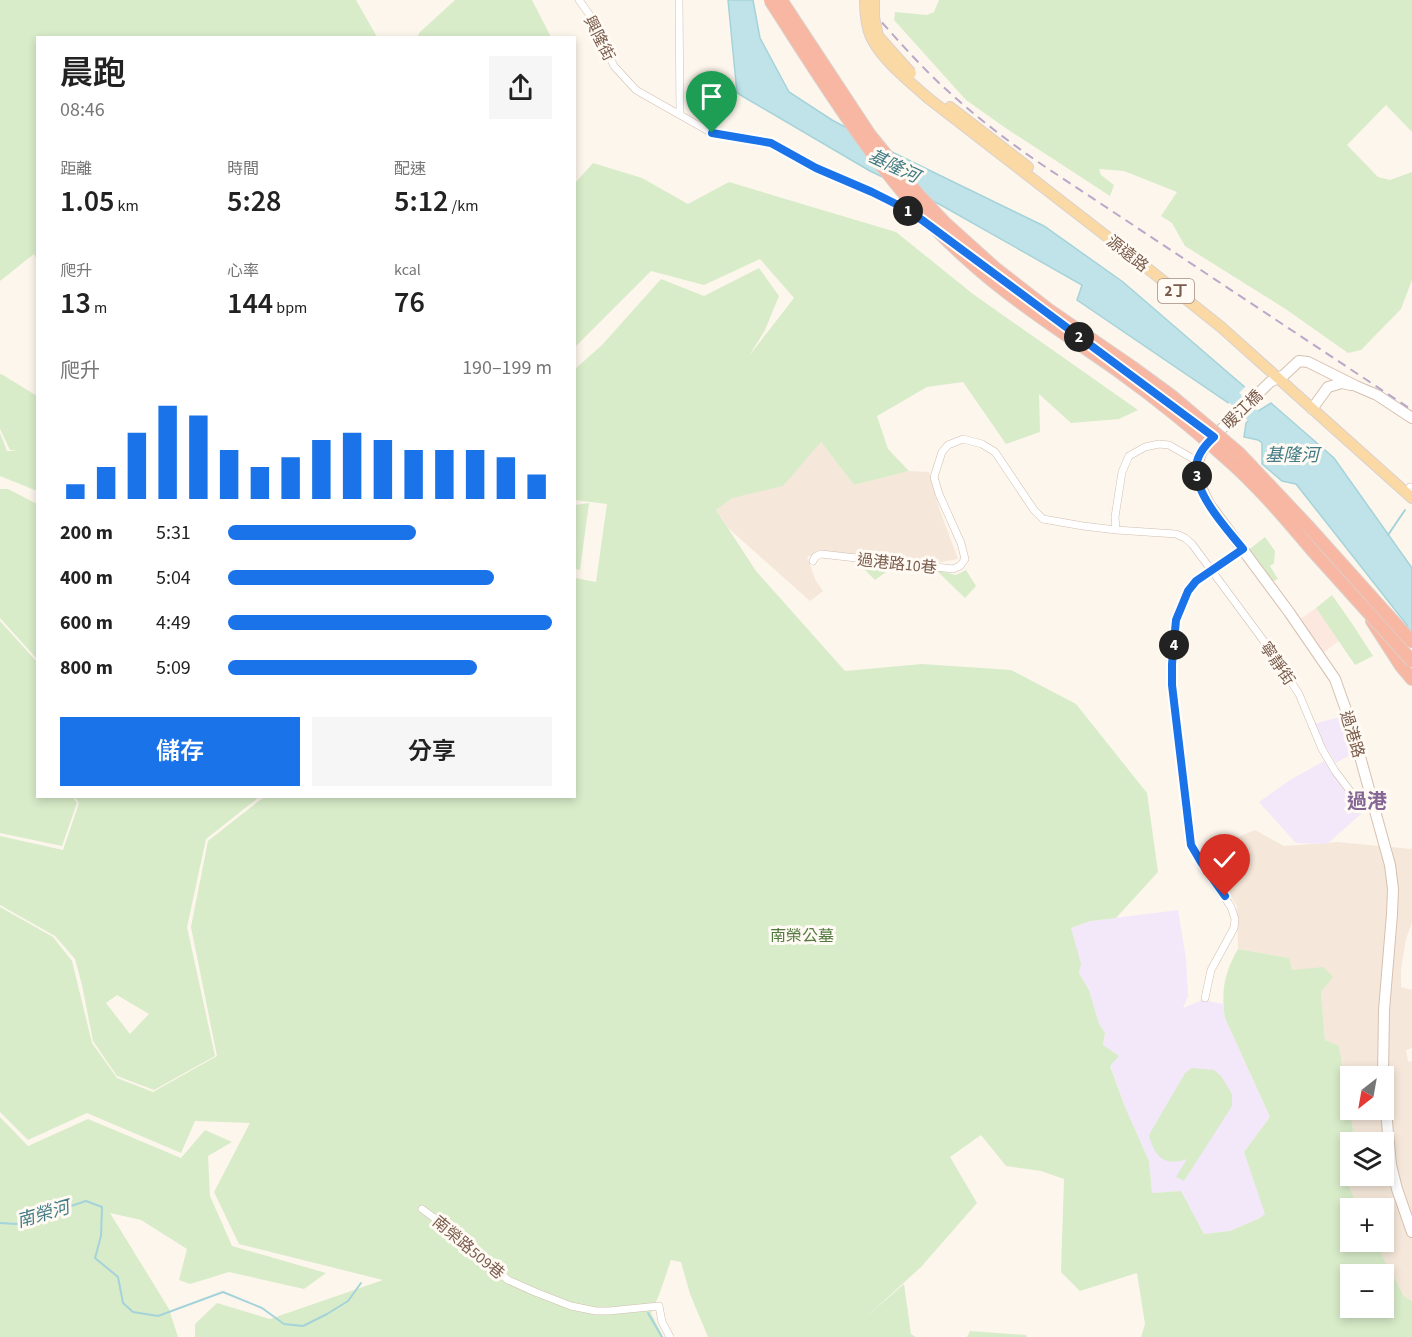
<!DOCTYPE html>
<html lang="zh-TW">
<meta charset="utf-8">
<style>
body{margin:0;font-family:"Source Sans 3","Noto Sans TC",sans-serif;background:#f6f6f6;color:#222;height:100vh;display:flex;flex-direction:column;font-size:22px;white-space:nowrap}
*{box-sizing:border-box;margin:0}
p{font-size:20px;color:#767676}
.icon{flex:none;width:33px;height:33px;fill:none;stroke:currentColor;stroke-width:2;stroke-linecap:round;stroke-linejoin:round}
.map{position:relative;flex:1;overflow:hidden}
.details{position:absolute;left:36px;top:36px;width:540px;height:762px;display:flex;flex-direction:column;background:#fff;border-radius:0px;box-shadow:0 3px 9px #0003}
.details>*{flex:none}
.needle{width:39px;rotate:211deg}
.fabs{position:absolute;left:1340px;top:1066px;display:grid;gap:12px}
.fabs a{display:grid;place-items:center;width:54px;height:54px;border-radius:0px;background:#fff;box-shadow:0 3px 9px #0003;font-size:30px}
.pin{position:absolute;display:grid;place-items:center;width:51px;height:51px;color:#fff;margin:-62px -26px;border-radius:50% 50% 50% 0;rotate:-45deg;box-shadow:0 0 6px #0007}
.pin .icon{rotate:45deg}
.km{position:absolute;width:30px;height:30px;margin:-15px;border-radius:50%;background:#222;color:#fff;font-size:16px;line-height:30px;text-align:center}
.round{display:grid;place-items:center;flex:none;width:63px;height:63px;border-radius:0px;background:#f6f6f6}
.summary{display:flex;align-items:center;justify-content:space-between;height:102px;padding:0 24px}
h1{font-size:33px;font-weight:600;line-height:45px}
.stats{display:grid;grid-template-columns:repeat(3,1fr);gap:9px;height:102px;padding:6px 24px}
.stats div{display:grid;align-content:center}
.stats b{font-size:30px;font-weight:600}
.stats small{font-size:16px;font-weight:400}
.stats p{font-size:16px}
.chart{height:168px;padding:12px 24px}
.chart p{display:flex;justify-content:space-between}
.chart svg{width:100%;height:108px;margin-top:6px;stroke:#1a73e8;stroke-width:6}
.primary-button{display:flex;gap:12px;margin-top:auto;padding:12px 24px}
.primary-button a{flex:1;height:69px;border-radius:0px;background:#1a73e8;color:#fff;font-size:24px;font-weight:600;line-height:69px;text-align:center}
.primary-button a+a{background:#f6f6f6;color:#222}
ul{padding:0 24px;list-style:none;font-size:20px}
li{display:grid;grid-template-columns:96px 72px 1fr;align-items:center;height:45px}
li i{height:15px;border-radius:8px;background:#1a73e8}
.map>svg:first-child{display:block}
.residential{fill:#f5e8da;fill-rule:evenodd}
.commercial{fill:#fde8e0}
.education{fill:#f3e8fa}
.green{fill:#d8ecc9;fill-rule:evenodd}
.water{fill:#bfe3e8;stroke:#a5d3da;stroke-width:1.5}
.pier{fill:#fdf6ec}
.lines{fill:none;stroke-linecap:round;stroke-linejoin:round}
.stream{stroke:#a5d3da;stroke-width:2}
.river{stroke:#bfe3e8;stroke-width:14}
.street-casing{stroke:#d1beb0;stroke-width:8}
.secondary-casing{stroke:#d6c0b0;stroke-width:12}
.primary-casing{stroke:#dad1cd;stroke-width:12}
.highway-casing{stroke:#dad1cd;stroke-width:14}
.street{stroke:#fff;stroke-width:7}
.secondary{stroke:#fff;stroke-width:10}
.primary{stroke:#fbd9a5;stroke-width:10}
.highway{stroke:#f7b7a3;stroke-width:12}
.rail{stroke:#b9a8c9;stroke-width:2;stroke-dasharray:9 6;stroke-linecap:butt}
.primary-bridge-casing{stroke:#dad1cd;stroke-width:12;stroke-linecap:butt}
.highway-bridge-casing{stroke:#dad1cd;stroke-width:14;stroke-linecap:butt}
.primary-bridge{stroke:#fbd9a5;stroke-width:10}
.highway-bridge{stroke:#f7b7a3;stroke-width:12}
.route-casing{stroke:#fff;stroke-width:12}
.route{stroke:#1a73e8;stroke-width:8}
.labels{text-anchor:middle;stroke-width:6;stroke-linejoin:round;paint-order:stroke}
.shield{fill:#fffaf3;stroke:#a28b7f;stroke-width:1.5}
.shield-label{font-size:15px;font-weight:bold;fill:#7a5c4d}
.street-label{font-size:16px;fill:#7a5c4d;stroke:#fffaf3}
.park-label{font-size:16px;fill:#537a41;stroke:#fffaf3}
.water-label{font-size:18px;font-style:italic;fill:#437c86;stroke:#fffaf3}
.quarter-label{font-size:20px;font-weight:bold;fill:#846695;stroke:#fffaf3}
</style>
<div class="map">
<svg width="1412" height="1337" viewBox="0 0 1412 1337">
<rect width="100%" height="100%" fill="#fdf6ec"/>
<path class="residential" d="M821,442L854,485L909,471L929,472L939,508L958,559L935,563L866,558L822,552L807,557L816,581L823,591L810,601L728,528L716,510L731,498Z
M1255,830L1284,846L1338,842L1412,849V922L1406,939L1401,969V987L1412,990V1048L1406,1050L1408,1061L1412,1062V1301L1404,1296L1375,1242H1383V1209H1359L1345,1178L1350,1154V1176H1383V1143H1351L1353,1129L1339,1047L1325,1040L1321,992L1324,968L1291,971L1289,958L1238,949L1237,906L1206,860L1225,843ZM1350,1077H1383V1110H1350Z"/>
<path class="commercial" d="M1316,608L1339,641L1323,653L1300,619Z"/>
<path class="education" d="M1343,716L1355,752L1336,763L1320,738L1314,724Z
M1324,761L1361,814L1327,844L1296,843L1259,802L1290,780Z
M1178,910L1186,959L1188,996L1183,1008L1202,1000L1223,1004L1225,1018L1270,1117L1244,1152L1266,1214L1260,1218L1230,1231L1204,1234L1181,1191L1152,1193L1149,1161L1125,1107L1103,1045L1105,1033L1099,1024L1089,990L1079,973L1071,928L1090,921Z"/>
<path class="green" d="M0,0H356L377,37L38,38L37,260L34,254L0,281Z
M455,0H532L551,37H418L419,33Z
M939,0H1412V132L1386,105L1347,145L1378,177L1390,180L1412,172V280L1401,309L1361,350L1348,353L1287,310L1185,246L1172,223L1161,216L1177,192L1124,171L1099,169L1101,175L1114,185L1110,196L1007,129L966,100L894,20L895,12L927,15L934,12Z
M593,163L642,178L688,204L729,182L896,232L973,294L1138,410L1119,419L1071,423L1039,394L1040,432L1006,444L963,382L927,387L877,416L888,449L909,471L854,485L821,442L783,486L732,498L716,510L756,571L845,671L922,664L1011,670L1076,704L1147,793L1158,872L1116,918L1090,921L1071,928L1081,964L1079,973L1089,990L1099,1024L1105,1033L1103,1045L1119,1056L1110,1066L1125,1107L1149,1161L1152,1193L1181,1191L1204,1234L1230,1231L1260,1218L1265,1214L1244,1152L1270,1117L1225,1018C1221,991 1224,973 1238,949L1289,958L1292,970L1324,967L1333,977L1321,992L1325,1040L1339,1046L1353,1129L1351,1143H1350V1157L1345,1178L1359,1209H1350V1242H1375L1404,1296L1412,1301V1337H1141L1145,1324L1137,1273L1080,1291L1061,1272L1064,1179L1041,1171L1006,1166L981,1135L950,1157L977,1203L921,1267L865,1318L904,1284L911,1334L916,1337H708L690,1294L681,1262L671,1260L659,1295L651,1313L663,1337H195V1324L217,1303L270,1319L383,1280L239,1244L214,1192L250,1123L195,1121L181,1153L87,1113L28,1140L0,1112V907L53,937L72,961L92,1043L117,1078L153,1092L217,1056L191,927L208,841L264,797L574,796L575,578L596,582L607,504L575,500V369L602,345L661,279L704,296L759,268L779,296L765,330L749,356L794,298L760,259L704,285L651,271L575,347V183ZM1350,1275H1383V1308H1350Z
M0,374L3,375L37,396V410L36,414L38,415L37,491L0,476V433L7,451H18L10,450L0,429Z
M0,489H8L37,504V659L0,618Z
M589,503L580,570L575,569V505Z
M1265,537L1275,551L1274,563L1270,566L1278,579L1271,582L1247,551Z
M860,565L881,566L886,572L875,580Z
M936,570L956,575L966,570L976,586L965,598Z
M1332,595L1353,625L1373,656L1355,665L1316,608Z
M0,621L37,662L38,796L73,797L77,803L62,846L0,833Z
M75,797H259L206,839L187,927L215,1056L154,1090L117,1076L93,1041L82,985L75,959L55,936L0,905V836L63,850L79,803ZM117,995L149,1014L130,1034L106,1003Z
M1192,1068L1214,1070L1221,1076L1232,1094V1106L1184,1181L1176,1177L1187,1159C1164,1167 1154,1156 1149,1135L1185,1073Z
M0,1117L28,1146L88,1119L181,1158L205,1130L232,1142L208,1156L210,1196L232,1246L326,1273L304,1289L229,1272L190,1284L179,1280L187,1249L141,1220L110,1213L169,1309L178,1337H0Z
M970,1331L1026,1335L1027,1337H967Z"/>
<path class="water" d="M728,0H753L760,38L789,92L832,120L894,153L1044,226L1123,282L1247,389L1230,404L1077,300L1082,285L939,204L870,171L737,93Z
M1271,403L1334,458L1412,568V642L1407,625L1296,484L1282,481L1262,464V443L1258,440L1244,437L1246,423L1258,411Z"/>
<path class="pier" d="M1247,385L1250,388L1249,391L1231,407L1226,406Z"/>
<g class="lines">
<path class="stream" d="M1388,535L1405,510
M0,1223L17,1224L86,1201L102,1207L101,1236L95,1258L118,1277L123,1303L133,1312L158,1316L223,1292L262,1308L284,1324L303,1326L327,1314L348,1301L361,1283
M648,1313L662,1337"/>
<path class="river" d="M1223,387L1265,427"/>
<g class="street-casing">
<path id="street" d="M579,0L589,14L614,66L636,90L680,115
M679,0L680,115L712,133L771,143L816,168L872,191L896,204L924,222
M1410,487L1412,488
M1116,530L1176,534L1185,538L1192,544L1269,648L1299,694L1322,749L1335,771L1357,800L1364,804L1374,806
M813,561L815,557L821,554L953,569L960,566L965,559L961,543L939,494L934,477L942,452L948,445L963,439L982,444L995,452L1034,510L1043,519L1083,526L1116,530L1115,517L1122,472L1129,456L1145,447L1159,444L1169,445L1197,461
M1205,998L1211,970L1234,928L1235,919L1231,907L1201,862L1191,845L1172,685V664L1176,620L1188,591L1196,581L1243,550
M422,1209L448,1228L508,1280L535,1292L571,1306L596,1311H609L659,1306L662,1322L670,1337"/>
</g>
<g class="secondary-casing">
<path id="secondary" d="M1312,409L1328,387L1342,383L1351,385
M1383,1077L1384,1010L1392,914L1393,889L1390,865L1351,724L1335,679L1289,612L1209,504C1197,481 1190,465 1208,442L1270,382L1284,375L1299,361L1308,362L1356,386L1377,395L1412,418
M1383,1079L1391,1165L1397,1189L1412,1232"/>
</g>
<g class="primary-casing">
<path id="primary" d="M928,98L1132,256L1221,327L1412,498
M950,107L1028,167"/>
</g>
<g class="highway-casing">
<path id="highway" d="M1372,621L1401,666L1412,679"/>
</g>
<use href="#street" class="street"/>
<use href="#secondary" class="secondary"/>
<use href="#primary" class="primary"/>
<use href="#highway" class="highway"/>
<path class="rail" d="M862,0C887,28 911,56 938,82C971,113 1007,141 1044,166L1412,410"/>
<g class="primary-bridge-casing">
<path id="primary-bridge" d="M865,0C865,11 866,26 871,37C883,61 908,80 928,98
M874,0V17L878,36L911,73"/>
</g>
<g class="highway-bridge-casing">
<path id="highway-bridge" d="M770,0C829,91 885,186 967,259C1014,302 1069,336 1121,373C1157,399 1193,428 1226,458C1257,485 1285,518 1312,550C1345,587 1379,624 1412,661
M781,0L870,135L917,193L945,223L995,268L1049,310L1132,367L1173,397L1239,453L1306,524L1412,642"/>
</g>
<use href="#primary-bridge" class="primary-bridge"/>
<use href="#highway-bridge" class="highway-bridge"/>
</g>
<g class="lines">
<g class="route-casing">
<path id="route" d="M712,133L771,143L816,168L872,192L896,204L922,220L1214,437C1205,445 1196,456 1196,469C1196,496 1227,529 1243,549L1196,581L1188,591L1176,620L1172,664V685L1191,845L1201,862L1225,896"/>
</g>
<use href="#route" class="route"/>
</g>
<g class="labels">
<rect class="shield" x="1158" y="279" width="36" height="24" rx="4.5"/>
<g class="shield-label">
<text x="1176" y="296">2丁</text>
</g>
<g class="street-label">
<text transform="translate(600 38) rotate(63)" y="6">興隆街</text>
<text transform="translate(1128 253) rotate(38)" y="6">源遠路</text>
<text transform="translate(1242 409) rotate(-44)" y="6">暖江橋</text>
<text transform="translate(897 563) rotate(6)" y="6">過港路10巷</text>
<text transform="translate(1278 663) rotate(56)" y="6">寧靜街</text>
<text transform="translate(1353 734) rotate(73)" y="6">過港路</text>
<text transform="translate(469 1247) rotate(40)" y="6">南榮路509巷</text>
</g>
<g class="park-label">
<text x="802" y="941">南榮公墓</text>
</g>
<g class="water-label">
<text transform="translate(894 166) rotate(25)" y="6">基隆河</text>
<text x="1292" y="461">基隆河</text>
<text transform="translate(43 1214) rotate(-16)" y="6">南榮河</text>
</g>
<g class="quarter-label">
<text x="1367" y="808">過港</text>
</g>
</g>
</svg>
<div class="fabs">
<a><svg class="needle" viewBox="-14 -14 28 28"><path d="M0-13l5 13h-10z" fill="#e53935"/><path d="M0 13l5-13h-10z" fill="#767676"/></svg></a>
<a><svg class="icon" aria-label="layers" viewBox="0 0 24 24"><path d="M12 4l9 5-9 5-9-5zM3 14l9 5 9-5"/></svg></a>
<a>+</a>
<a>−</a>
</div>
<div class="pin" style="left:712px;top:133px;background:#1e9e55"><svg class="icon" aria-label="arrive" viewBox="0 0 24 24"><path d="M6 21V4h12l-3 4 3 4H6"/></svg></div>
<div class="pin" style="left:1225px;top:896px;background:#d93025"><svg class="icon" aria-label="check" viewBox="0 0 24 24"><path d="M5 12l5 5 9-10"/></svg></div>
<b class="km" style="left:908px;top:211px">1</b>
<b class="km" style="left:1079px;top:337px">2</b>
<b class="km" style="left:1197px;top:476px">3</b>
<b class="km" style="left:1174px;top:645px">4</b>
<section class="details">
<div class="summary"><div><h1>晨跑</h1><p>08:46</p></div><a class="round"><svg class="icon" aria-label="share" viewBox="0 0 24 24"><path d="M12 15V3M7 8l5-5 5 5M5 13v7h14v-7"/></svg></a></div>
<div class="stats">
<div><p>距離</p><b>1.05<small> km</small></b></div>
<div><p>時間</p><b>5:28</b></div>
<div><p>配速</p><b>5:12<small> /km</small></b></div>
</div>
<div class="stats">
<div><p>爬升</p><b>13<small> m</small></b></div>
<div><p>心率</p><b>144<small> bpm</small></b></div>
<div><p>kcal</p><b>76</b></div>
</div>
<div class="chart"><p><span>爬升</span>190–199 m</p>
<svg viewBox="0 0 160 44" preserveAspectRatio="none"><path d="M5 44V38M15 44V31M25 44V17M35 44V6M45 44V10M55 44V24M65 44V31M75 44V27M85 44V20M95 44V17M105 44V20M115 44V24M125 44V24M135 44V24M145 44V27M155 44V34"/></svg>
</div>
<ul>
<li><b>200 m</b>5:31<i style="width:58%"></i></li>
<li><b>400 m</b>5:04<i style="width:82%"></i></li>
<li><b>600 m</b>4:49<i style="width:100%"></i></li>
<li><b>800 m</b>5:09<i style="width:77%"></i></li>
</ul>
<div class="primary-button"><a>儲存</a><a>分享</a></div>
</section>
</div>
